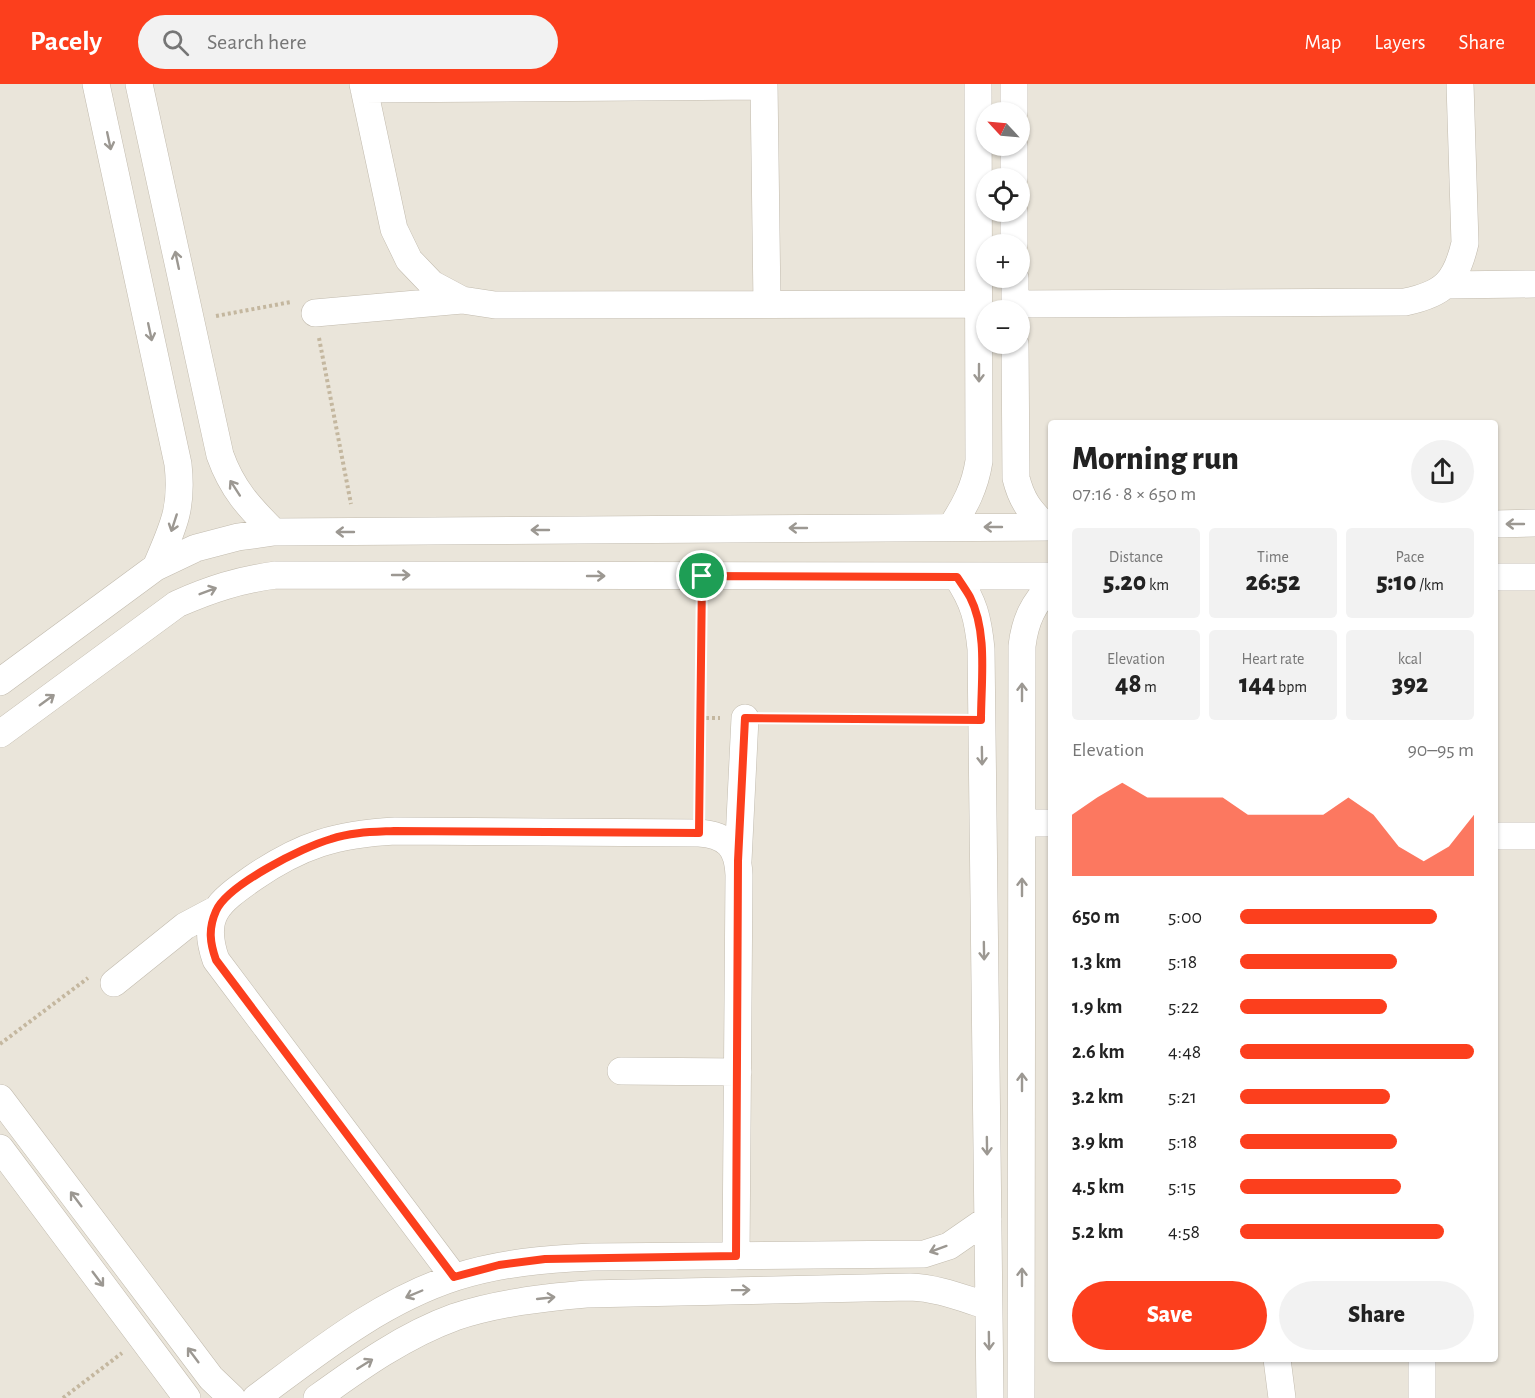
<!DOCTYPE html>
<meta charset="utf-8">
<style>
body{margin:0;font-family:"Alegreya Sans",sans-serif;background:#f2f2f2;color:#222;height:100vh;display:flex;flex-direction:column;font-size:22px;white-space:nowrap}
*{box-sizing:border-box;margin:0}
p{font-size:20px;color:#767676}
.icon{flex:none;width:33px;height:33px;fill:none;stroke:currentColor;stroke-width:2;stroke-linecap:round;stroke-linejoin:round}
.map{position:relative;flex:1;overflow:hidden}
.panel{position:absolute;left:1048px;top:336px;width:450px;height:942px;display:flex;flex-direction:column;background:#fff;border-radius:6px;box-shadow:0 2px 4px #0004}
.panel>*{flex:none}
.needle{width:39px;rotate:296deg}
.buttons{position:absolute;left:976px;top:18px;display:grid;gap:12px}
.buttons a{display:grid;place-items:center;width:54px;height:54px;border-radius:50%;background:#fff;box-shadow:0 2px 4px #0004;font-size:30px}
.pin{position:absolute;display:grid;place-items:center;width:51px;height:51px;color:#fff;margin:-26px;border:3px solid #fff;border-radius:50%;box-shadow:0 2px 6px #0007}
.round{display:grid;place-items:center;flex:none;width:63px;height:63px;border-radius:32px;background:#f2f2f2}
.overview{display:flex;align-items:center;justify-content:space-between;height:102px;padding:0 24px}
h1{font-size:33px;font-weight:800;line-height:45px}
.figures{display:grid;grid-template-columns:repeat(3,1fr);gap:9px;height:102px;padding:6px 24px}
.figures div{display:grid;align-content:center;border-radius:6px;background:#f2f2f2;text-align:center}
.figures b{font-size:26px;font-weight:800}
.figures small{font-size:16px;font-weight:400}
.figures p{font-size:16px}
.chart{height:168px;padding:12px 24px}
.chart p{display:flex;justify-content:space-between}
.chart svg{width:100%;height:108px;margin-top:6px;fill:#fc3f1d;opacity:.7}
.cta{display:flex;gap:12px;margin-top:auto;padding:12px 24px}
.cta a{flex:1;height:69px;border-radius:36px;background:#fc3f1d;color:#fff;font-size:24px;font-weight:800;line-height:69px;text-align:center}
.cta a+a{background:#f2f2f2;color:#222}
ul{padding:0 24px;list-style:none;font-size:20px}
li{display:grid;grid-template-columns:96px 72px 1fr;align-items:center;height:45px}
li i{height:15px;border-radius:8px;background:#fc3f1d}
header{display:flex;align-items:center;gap:36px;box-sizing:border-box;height:84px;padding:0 30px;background:#fc3f1d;color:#fff}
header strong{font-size:28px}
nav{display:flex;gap:33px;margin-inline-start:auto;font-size:21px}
.search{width:420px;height:54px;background:#f2f2f2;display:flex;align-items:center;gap:15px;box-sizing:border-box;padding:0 21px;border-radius:33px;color:#767676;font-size:22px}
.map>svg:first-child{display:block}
.residential{fill:#eae5da;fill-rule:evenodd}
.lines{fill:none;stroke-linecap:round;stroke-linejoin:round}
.minor-casing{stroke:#c2bbae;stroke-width:28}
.path{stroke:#c4b79f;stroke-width:4;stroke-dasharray:3 3;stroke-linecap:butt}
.minor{stroke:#fff;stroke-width:27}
.oneway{stroke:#9c9892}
.route-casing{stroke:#fff;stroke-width:12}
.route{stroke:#fc3f1d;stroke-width:8}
</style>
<header>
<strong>Pacely</strong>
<div class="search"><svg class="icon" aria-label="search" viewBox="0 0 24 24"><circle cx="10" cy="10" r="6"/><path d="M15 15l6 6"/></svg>Search here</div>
<nav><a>Map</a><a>Layers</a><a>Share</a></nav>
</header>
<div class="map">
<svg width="1535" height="1314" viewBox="0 0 1535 1314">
<rect width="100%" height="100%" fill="#f6f3ec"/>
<path class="residential" d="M0,0H1535V1314H0ZM987,28H1020V62H987ZM987,94H1020V128H987ZM987,160H1020V194H987ZM987,226H1020V260H987ZM1052,339H1496V1275H1052Z"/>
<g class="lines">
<g class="minor-casing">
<path id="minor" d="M96,0L178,380C183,425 173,443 156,483
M139,0L220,371C232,405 249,423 274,448
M363,0L394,145L409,176L432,200L462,216L495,221L979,220
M764,0L767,220
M1014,0V28
M364,5L764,2
M1014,62V94
M1014,128V160
M1015,194V226
M1447,201L1535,200
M1015,220L1405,218C1444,210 1456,198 1465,159L1460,0
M315,229L462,216
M1015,260L1016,394C1022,418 1030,426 1046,443
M1496,440L1535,439
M951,443C965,422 975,403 979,377L978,0
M957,493C974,518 978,535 981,565L990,1314
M1496,493H1535
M0,598L156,483L196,464L238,453L274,448L1052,443
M0,650L177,520C211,505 239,496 276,491L1052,492
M1022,739H1052
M1496,752H1535
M738,777L745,634
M114,899L185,842L217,825
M621,987L738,988
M0,1014L211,1294L232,1314
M0,1064L187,1314
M454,1193L216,876C200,831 219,818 253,794C301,761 337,750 395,747L699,749C727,751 738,763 739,791L736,1172
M1277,1275L1282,1314
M256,1314C318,1268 381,1217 456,1193C500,1179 545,1175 592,1173L924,1170L949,1162L988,1135
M317,1314C360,1283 405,1251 455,1233C497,1219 542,1214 586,1210L910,1203C938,1204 962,1214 988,1222
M1021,1314L1022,562C1025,537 1033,519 1052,501
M1422,1314V1275"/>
</g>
<path class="path" d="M216,232L291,218
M319,254L351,420
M700,634H720
M772,635L957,636
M699,722L701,519
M0,960L88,894
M63,1314L122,1269"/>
<use href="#minor" class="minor"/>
</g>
<defs><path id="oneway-shaft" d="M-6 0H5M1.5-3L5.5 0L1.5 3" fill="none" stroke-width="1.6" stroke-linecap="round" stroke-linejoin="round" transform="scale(1.5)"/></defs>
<g class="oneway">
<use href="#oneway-shaft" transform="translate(109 57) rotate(78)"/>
<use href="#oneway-shaft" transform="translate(177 176) rotate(-102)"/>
<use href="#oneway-shaft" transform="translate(150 248) rotate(78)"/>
<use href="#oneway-shaft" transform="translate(979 289) rotate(90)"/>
<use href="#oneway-shaft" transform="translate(235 404) rotate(-123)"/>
<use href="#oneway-shaft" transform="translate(174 439) rotate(108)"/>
<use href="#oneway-shaft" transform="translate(1515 440) rotate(180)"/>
<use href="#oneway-shaft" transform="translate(993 443) rotate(-180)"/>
<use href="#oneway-shaft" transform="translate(798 444) rotate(180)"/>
<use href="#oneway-shaft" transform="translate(540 446) rotate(180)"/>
<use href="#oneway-shaft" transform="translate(345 448) rotate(180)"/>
<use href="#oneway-shaft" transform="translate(401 491)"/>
<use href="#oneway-shaft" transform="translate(596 492)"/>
<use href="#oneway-shaft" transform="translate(208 507) rotate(-21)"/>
<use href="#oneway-shaft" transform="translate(1022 608) rotate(-90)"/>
<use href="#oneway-shaft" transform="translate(47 616) rotate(-36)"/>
<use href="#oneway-shaft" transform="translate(982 672) rotate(89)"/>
<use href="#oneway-shaft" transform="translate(1022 803) rotate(-90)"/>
<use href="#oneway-shaft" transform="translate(984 867) rotate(89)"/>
<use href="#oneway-shaft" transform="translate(1022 998) rotate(-90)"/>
<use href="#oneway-shaft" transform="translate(987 1062) rotate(89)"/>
<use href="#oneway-shaft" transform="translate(76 1115) rotate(-127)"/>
<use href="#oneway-shaft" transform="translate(938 1165) rotate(160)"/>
<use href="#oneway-shaft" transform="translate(1022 1193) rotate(-90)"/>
<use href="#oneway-shaft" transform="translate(98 1195) rotate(53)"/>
<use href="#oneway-shaft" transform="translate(741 1206) rotate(-1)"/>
<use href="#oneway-shaft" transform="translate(414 1210) rotate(157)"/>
<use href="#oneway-shaft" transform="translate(546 1214) rotate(-6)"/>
<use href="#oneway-shaft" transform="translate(989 1257) rotate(89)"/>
<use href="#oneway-shaft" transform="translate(193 1271) rotate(-127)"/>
<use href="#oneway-shaft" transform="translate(365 1280) rotate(-32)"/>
</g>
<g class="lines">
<g class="route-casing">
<path id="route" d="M702,492L957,493C961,499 966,506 970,513C988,548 981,597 981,636L745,634L738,777L736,1172L545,1175L499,1181L454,1193L216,876C210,859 208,845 216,827C227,801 303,763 331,755C351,748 373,748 394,747L699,749Z"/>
</g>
<use href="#route" class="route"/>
</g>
</svg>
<div class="buttons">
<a><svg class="needle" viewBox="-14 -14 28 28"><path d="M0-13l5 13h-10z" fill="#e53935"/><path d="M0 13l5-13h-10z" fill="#767676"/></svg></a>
<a><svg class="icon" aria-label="locate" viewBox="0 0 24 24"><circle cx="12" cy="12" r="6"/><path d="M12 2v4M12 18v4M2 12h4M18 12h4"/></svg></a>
<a>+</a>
<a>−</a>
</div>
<div class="pin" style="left:702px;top:492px;background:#1e9e55"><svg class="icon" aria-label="arrive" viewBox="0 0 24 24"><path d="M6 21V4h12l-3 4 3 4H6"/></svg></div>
<section class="panel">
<div class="overview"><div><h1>Morning run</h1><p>07:16 · 8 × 650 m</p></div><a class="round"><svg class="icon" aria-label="share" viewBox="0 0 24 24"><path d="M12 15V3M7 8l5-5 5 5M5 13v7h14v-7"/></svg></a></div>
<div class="figures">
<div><p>Distance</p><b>5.20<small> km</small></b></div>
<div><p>Time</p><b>26:52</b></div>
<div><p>Pace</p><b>5:10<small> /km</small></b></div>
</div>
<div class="figures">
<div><p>Elevation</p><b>48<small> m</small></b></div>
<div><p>Heart rate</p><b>144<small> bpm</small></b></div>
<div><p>kcal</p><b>392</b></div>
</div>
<div class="chart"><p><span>Elevation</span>90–95 m</p>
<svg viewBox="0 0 160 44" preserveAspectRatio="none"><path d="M0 44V19L10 12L20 6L30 12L40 12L50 12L60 12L70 19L80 19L90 19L100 19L110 12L120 19L130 32L140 38L150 32L160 19V44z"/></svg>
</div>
<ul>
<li><b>650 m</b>5:00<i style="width:84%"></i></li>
<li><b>1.3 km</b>5:18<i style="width:67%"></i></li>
<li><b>1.9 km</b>5:22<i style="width:63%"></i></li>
<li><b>2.6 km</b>4:48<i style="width:100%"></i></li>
<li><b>3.2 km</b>5:21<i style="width:64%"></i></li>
<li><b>3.9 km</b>5:18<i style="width:67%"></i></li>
<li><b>4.5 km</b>5:15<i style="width:69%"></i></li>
<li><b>5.2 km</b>4:58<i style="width:87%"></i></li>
</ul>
<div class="cta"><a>Save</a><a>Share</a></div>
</section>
</div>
